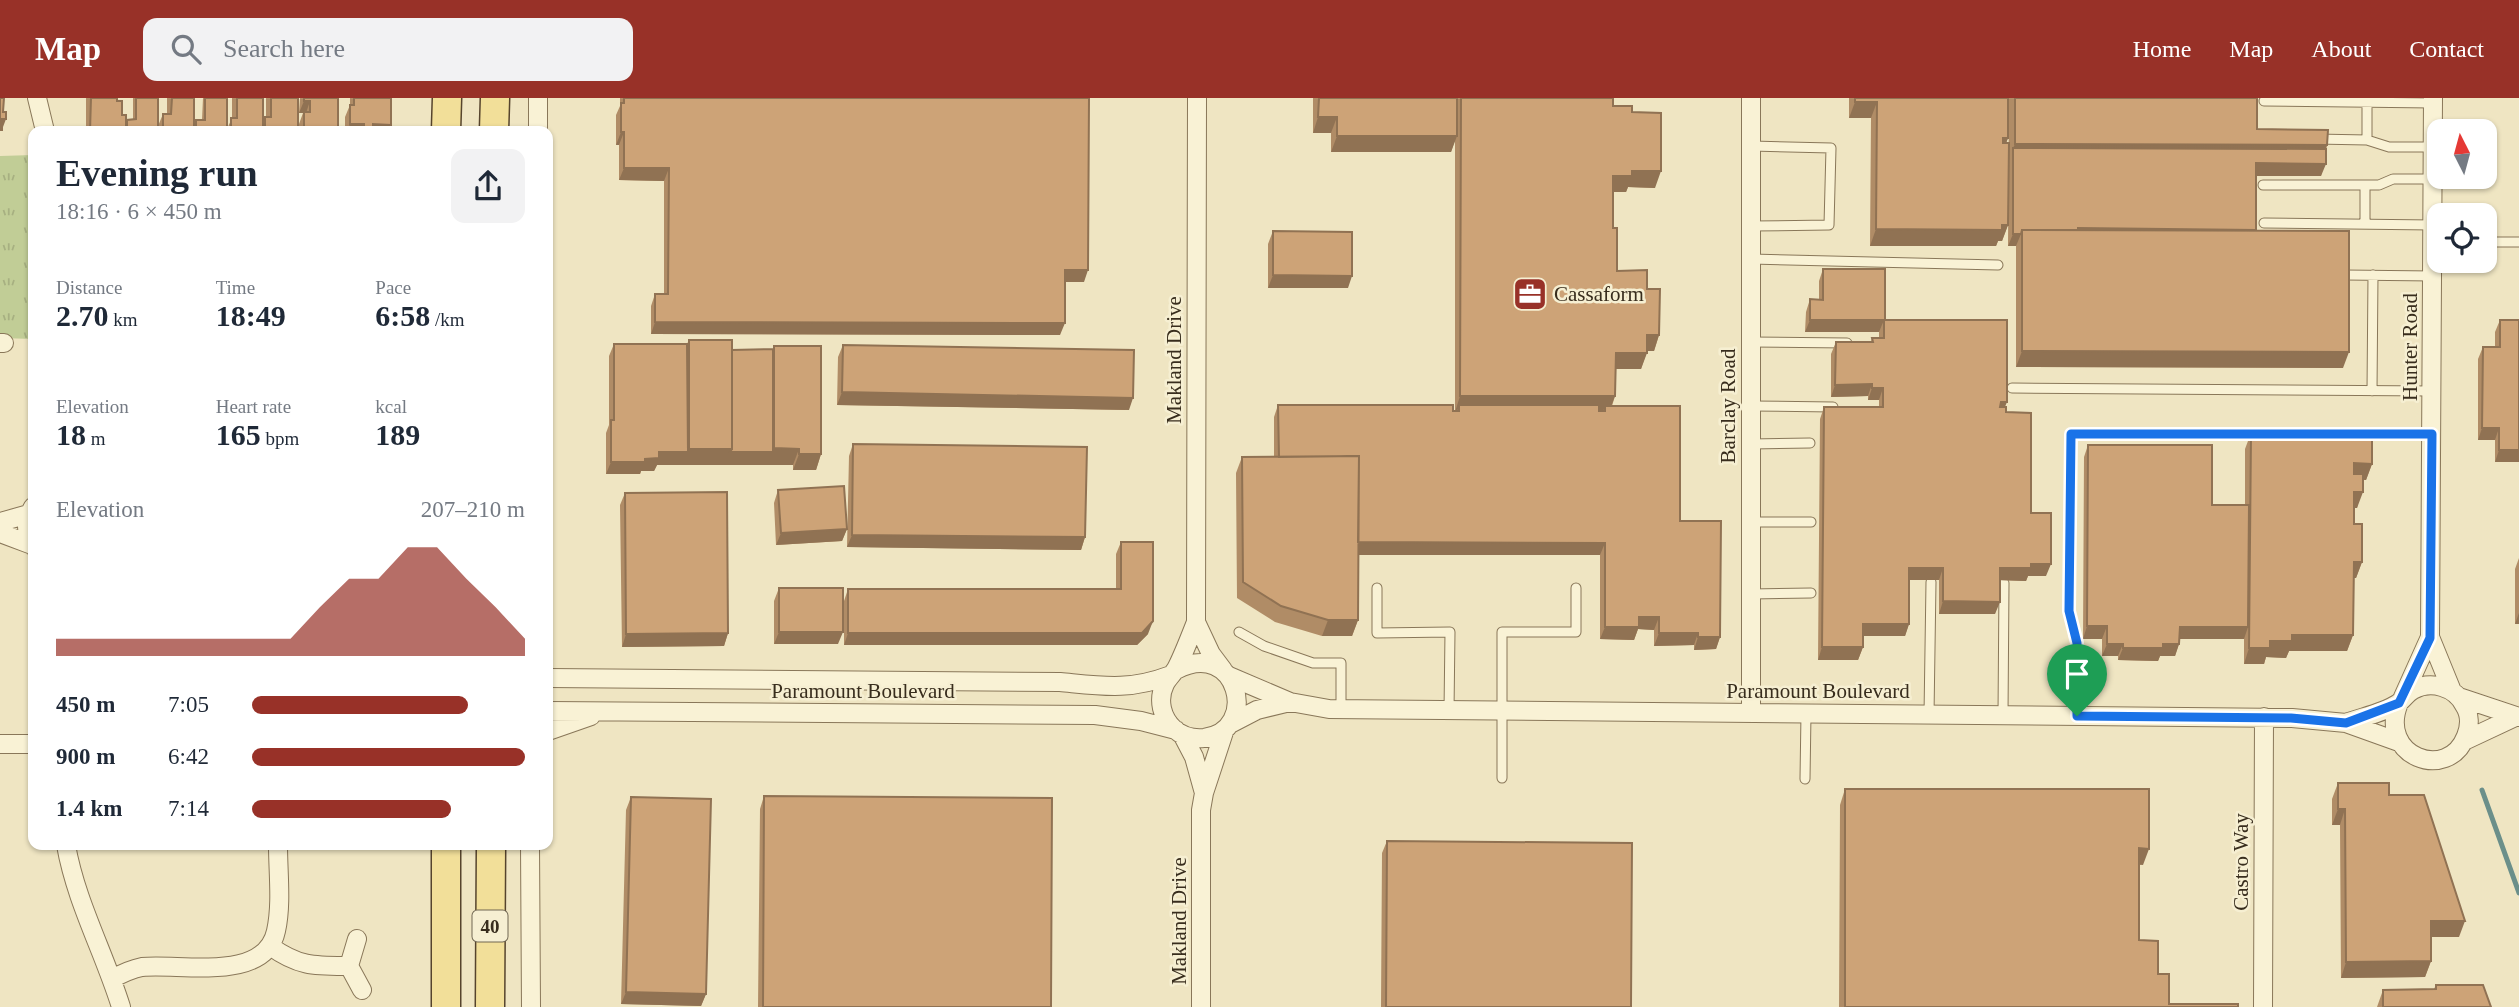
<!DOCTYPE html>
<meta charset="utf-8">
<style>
body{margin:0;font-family:"Times New Roman",serif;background:#f2f2f3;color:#1f2937;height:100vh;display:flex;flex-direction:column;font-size:26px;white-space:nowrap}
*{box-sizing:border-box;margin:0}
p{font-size:23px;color:#747a83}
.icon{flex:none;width:38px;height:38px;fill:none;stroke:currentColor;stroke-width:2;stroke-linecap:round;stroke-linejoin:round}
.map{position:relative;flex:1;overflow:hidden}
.details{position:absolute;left:28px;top:28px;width:525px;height:724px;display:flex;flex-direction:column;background:#fff;border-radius:14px;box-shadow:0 2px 5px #0004}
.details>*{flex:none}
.needle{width:46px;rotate:354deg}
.tools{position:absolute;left:2427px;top:21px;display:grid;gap:14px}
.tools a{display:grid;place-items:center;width:70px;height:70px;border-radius:14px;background:#fff;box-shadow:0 2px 5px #0004;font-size:35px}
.pin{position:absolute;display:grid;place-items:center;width:60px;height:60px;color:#fff;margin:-72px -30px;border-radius:50% 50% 50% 0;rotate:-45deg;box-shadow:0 0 7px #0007}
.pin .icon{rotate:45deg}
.round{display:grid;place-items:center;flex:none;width:74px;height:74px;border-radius:14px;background:#f2f2f3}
.headline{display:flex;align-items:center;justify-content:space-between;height:119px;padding:0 28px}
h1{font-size:38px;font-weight:800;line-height:52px}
.figures{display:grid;grid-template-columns:repeat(3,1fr);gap:10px;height:119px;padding:7px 28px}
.figures div{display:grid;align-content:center}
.figures b{font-size:30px;font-weight:800}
.figures small{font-size:19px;font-weight:400}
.figures p{font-size:19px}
.chart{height:196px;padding:14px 28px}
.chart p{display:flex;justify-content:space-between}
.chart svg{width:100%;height:126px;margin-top:7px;fill:#983128;opacity:.7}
ul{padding:0 28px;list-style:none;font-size:23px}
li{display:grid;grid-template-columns:112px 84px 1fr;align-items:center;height:52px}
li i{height:18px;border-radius:9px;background:#983128}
header{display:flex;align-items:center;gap:42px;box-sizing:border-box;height:98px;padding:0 35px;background:#983128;color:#fff}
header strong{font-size:33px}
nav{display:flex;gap:38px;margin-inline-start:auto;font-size:24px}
.search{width:490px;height:63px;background:#f2f2f3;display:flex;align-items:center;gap:18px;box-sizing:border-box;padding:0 24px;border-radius:14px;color:#747a83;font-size:26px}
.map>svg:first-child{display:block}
.park{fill:url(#park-tufts)}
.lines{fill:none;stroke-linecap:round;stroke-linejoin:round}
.stream{stroke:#6b8f8a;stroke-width:5}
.service-casing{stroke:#897759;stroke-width:11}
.minor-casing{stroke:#897759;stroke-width:20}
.primary-casing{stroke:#56442d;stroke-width:31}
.service{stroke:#f9f2d5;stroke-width:9}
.minor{stroke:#f9f2d5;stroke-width:18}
.primary{stroke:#f2df99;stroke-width:28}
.wall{fill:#b08c66}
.shaded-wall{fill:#907253}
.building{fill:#cda377;stroke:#907253;stroke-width:2}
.route-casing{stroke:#fff;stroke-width:14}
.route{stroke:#1a73e8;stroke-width:9}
.labels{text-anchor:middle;stroke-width:5;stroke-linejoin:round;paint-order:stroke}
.shield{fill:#f6efd2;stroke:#716753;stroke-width:2}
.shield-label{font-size:19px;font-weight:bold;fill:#382d1d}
.poi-label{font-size:21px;fill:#382d1d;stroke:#f6efd2;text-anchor:start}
.street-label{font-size:21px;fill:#382d1d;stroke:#f6efd2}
</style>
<header>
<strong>Map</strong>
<div class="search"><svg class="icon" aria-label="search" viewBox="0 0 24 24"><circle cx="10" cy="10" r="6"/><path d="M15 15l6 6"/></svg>Search here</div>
<nav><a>Home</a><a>Map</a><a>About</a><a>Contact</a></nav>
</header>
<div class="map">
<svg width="2519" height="909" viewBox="0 0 2519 909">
<defs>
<pattern id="park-tufts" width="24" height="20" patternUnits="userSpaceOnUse" patternTransform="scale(1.75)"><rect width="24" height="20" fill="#c1cd96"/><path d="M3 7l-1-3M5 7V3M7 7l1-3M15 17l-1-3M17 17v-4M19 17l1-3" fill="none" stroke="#a7b081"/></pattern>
</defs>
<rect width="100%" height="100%" fill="#efe5c2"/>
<path class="park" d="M33,57V241L0,240V58Z"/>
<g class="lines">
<path class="stream" d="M2482,692L2519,795"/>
<g class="service-casing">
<path id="service" d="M2264,3L2433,5
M2316,41L2367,42L2389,49H2433
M2367,42V4
M2263,87H2379L2393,81H2433
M2264,125L2433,127
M2365,126V87
M1751,128L1829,127L1831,50L1751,48
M2485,144H2519
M1751,161L1998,167
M2345,177L2433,178
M1751,244L1847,245
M2012,290L2433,293
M2372,293L2373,177
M1751,308L1833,309
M2361,336H2432
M1751,346L1810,345
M1751,424H1811
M1377,490V535L1450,534L1449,613
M1751,496L1811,495
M1239,534L1264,548L1313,565H1341V612
M1929,617L1931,484
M2003,617L2004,485
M2077,618V546L2069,513L2071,336H2259
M1502,680V534H1576V490
M1805,681L1806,616"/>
</g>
<g class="minor-casing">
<path id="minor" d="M37,0L45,33
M2433,0L2430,539L2452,593
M538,33V0
M0,245H4
M33,409C25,423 25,434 33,448
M0,424L29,416
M0,435L32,447
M1196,524L1211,556L1223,572
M1176,572C1238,539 1261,633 1204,640C1193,641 1182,638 1174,631C1162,620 1157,602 1165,586C1168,580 1174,575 1177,569C1184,555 1190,539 1196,524L1197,0
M1229,578L1290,604L1329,611L2292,620L2346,625L2399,644
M548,580L1060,584C1102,588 1129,593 1171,577
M2403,599L2430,539
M2459,599L2519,619
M548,613L1095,617L1141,623L1176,632
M1751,615V0
M2346,625C2362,619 2383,615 2397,606C2403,602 2407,595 2413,592C2431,582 2455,589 2464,607C2470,616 2470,628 2466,638C2448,685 2377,658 2399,605
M1230,626L1257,612L1290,604
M548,633L591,618
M1182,636L1194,659L1204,695
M2464,643L2515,619
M0,646H33
M66,747C76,804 104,854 121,909
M530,747L531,909
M357,841L349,868L362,892
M270,848C299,869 315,868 349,868
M112,881C121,876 132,871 142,869C181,865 265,885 276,833C282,806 278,775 278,747
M1201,909V712L1204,695L1225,631
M2263,909L2264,619"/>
</g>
<g class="primary-casing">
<path id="primary" d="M446,33L447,0
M494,33L495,0
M446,747V909
M490,909L491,747"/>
</g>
<use href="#service" class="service"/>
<use href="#minor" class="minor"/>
<use href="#primary" class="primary"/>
</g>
<path class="wall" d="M86,0H117L122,17L126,23L133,21V0H158V33H86Z
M167,0H194V26L196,22H202L203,0H227V31L232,20V0H263V25L266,19V0H298V33H158V28L163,16H167Z
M300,0H338V33H299V26L303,15H299Z
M350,0H391L388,33H345V19L350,7Z
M620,0H1089L1084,184H1065L1060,237L651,236V208L655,196H664V83L619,82V47H616V17L620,8Z
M1313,0H1613V8L1632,14L1655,90L1628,89L1626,94H1613V130L1617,173L1647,191L1659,237L1654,253H1647L1641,271H1616L1615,298L1612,308L1680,423L1720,539L1716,551L1694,552V547L1654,548V532L1638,531L1634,542L1600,541V457H1358V522L1352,538H1322L1275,524L1237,500L1236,375L1242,359H1274V319L1278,307L1455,313V42L1451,54H1331V35H1313Z
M1849,0H2008V40L2006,45L2008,127L2002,143H1998L1996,148H1870L1871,20H1849Z
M2009,0H2257V31L2327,47L2321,78H2256L2255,133L2343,270L2016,269V148H2008Z
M1273,133L1348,190H1268V146Z
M1823,171L1885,222L2005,309L2046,478H2028L2026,483L2000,482L1995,516H1939V482H1909V526L1905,538H1863V549L1858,562H1818L1820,321L1824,309H1879V302H1868V298L1831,299V256L1836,244H1871L1872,240H1879V234H1805L1806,214L1810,201L1819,202V183Z
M2500,222H2519V364H2495V342H2478V261L2483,249H2495V234Z
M689,242L732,252L773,251L774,248L821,356L816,372H793V367H657L654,373H641L640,376H606V335L609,327V258L614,246H687Z
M843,247L1129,312L837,307L838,259Z
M2251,335L2372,366L2366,382H2363L2357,410H2354V426L2362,464L2356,480H2354L2353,537L2347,553H2289L2286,560L2266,559L2264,566H2244V541H2179V546L2175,558H2160L2158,563L2118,562V558H2102V541H2083L2084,359L2088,347L2212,407H2245V351Z
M853,346L1085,439L1081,452L847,449L849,358Z
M778,392L847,431L842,443L776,447L774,405Z
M625,395L728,535L724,548L622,549L620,407Z
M1121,444L1148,536L1137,547H844V503L848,491H1116V456Z
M2519,460V526H2515V471Z
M779,490L838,546H774V503Z
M2338,685L2389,697L2459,839H2431V863L2425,879L2341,880L2340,727H2332V701Z
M1845,691L2143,767H2139V842L2158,876L2169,906L2238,909H1839L1840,707Z
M764,698L1051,909H758L760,711Z
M631,699L706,896L701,908L621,906L626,712Z
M1387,743L1631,909H1381L1382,755Z
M2436,887L2491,909H2377L2383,892L2434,891Z"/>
<path class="shaded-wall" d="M304,3H310L306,15H299Z
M1855,4H1877L1871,20H1849Z
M1318,19H1337L1331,35H1313Z
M2,21H6L3,29H0Z
M350,26H364L362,33H347Z
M373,26L391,27L388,33H363L364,30Z
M621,34H624L619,47H616Z
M1337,38H1457L1451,54H1331Z
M2003,40H2008L2002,56Z
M2015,46L2327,47L2322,63L2013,50Z
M2256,65L2326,66L2321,78H2251Z
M624,70H669L664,83L619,82Z
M1632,73H1661L1655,90L1628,89L1626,94H1607L1613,78Z
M2008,127L2002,143H1998L1996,148H1870L1876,131Z
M2078,130L2256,132L2251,144L2076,143Z
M2013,136H2021L2016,148H2008Z
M1065,172H1088L1084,184H1060Z
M1273,177L1352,178L1348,190H1268Z
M1810,222H1884L1879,234H1805Z
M655,224L1065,225L1060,237L651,236Z
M1647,237H1659L1654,253H1641Z
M2022,253L2349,254L2343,270L2016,269Z
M1616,255H1647L1641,271H1610Z
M1872,286L1868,298L1831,299L1835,287Z
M1872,290H1883L1879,302H1868Z
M842,294L1133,300L1129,312L837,307Z
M1460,298H1615L1609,314L1605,308L1603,314L1459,307L1457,314H1455Z
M2001,304H2007L2002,316H1996Z
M2482,330H2499L2495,342H2478Z
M774,350L799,351L793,367H657L654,373H641L640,376H606L611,364L645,361L659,354H688L689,351H732L773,354Z
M2499,352H2519V364H2495Z
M799,356H821L816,372H793Z
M2354,365L2372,366L2366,382L2348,381Z
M2354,394H2363L2357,410H2348Z
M847,431L842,443L776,447L781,435Z
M852,437L1085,439L1081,452L847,449Z
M1357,444L1605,445L1600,457H1353Z
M2354,464H2362L2356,480H2348Z
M2031,466H2051L2046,478H2028L2026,483L1995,482L2000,470Z
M1909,470H1943L1939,482H1905Z
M1943,503L2000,504L1995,516H1939Z
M2519,515V526H2515Z
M1639,519H1659L1654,532L1638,531L1634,542L1600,541L1605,529Z
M1328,522H1358L1352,538H1322Z
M1153,523L1148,536L1137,547H844L848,535Z
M1863,526H1909L1905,538H1858Z
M2087,528H2107L2102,541H2083Z
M2180,529H2248L2244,541H2175Z
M779,534H843L838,546H774Z
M728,535L724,548L622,549L626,536Z
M1659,535H1698L1694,547L1654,548Z
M2292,537H2353L2347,553H2289L2286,560L2266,559L2264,566H2244L2249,550Z
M1698,539H1720L1716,551L1694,552Z
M2107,546H2123L2118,558H2102Z
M2163,546H2179L2175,558H2160L2158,563L2118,562L2123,550Z
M1822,549H1863L1858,562H1818Z
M2338,711H2345L2340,727H2332Z
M2139,750L2149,751L2143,767L2133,766Z
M2431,823H2465L2459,839H2425Z
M2431,863L2425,879L2341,880L2346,864Z
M626,894L706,896L701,908L621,906Z"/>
<path class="building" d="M0,0H4L3,14H6V21H2V32H0Z
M91,0H117V3H122V17H126V33H90Z
M136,0H158V33H127V22L136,21Z
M172,0H194V33H163V16H171Z
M205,0H227V33H196V22H205Z
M237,0H263V33H231V20H237Z
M271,0H298V33H265V19H271Z
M304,0H338V32L318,33V32H304V14H310V3H304Z
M354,0H391V27L373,26V30H364V26H350V7H354Z
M624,0H1089L1088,172H1065V225L655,224V196H668L669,70H624V34H621V5H624Z
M1319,0H1457V38H1337V19H1318Z
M1461,0H1613V8H1632V14L1661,15V73H1632V78H1613V130H1617V173L1647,172V191H1660L1659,237H1647V255H1616L1615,298H1460Z
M1855,0H2008V40H2003V45H2009L2008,127H2002V132L1876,131L1877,4H1855Z
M2015,0H2257V31L2328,32L2327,47L2015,46Z
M2013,50L2326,51V66L2256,65V132L2078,130V132H2022L2021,136H2013Z
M2022,132L2349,133V254L2022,253Z
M1273,133L1352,134V178L1273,177Z
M1823,171H1885V222H1810V201L1823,202Z
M1884,222H2007V304H2001L2000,309H2006V314L2031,315V415H2051V466H2031V470H2000V504L1943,503V470H1909V526H1863V549H1822L1824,309H1883V290H1872V286L1835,287L1836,244H1873L1872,240H1884Z
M2500,222H2519V352H2499V330H2482L2483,249H2500Z
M689,242H732V351H689Z
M614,246H687L688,354H659V360L645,361V364H611V322H614Z
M843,247L1134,252L1133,300L842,294Z
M774,248H821V356H799V351L774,350Z
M773,251V354H730L732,351V252Z
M1278,307H1453V313H1459V307H1599V313H1605V308H1680V423H1721L1720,539H1698V535H1659V519H1639V529H1605V445L1358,444L1359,358L1279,359Z
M2251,335H2372V366L2354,365V376H2363V394H2354V426H2362V464H2354L2353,537H2292V543H2270V550H2249Z
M853,346L1087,349L1085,439L852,437Z
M2088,347H2212V407H2249L2248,529H2180L2179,546H2163V550H2123V546H2107V528H2087Z
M1359,358L1358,522H1328L1281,508L1243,484L1242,359Z
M844,388L847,431L781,435L778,392Z
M727,394L728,535L626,536L625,395Z
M1121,444H1153V523L1142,535H848V491H1121Z
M779,490H843V534H779Z
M2338,685H2389V697H2424L2465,823H2431V863L2346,864L2345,711H2338Z
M1845,691H2149V751L2139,750V842L2158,843V876H2169V906H2238V909H1845Z
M764,698L1052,700L1051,909H763Z
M631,699L711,701L706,896L626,894Z
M1387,743L1632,745L1631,909H1386Z
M2436,887H2483L2491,909H2383V892L2436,891Z"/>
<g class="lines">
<g class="route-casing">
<path id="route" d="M2071,336H2432L2430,540L2399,605L2346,625L2291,620L2077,618V545L2069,513Z"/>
</g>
<use href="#route" class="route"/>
</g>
<defs>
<g id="office-square" transform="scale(1.75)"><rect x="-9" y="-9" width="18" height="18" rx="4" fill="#983128" stroke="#f6efd2"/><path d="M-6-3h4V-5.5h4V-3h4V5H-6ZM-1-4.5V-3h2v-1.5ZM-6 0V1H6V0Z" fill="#fff"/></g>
</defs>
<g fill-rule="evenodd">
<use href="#office-square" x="1530" y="196"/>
</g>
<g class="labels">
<rect class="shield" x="472.5" y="812.5" width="35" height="31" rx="5"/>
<g class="shield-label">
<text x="490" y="835">40</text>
</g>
<g class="poi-label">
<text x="1554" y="203">Cassaform</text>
</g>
<g class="street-label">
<text transform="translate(2410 249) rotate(-90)" y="7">Hunter Road</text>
<text transform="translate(1174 262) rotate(-90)" y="7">Makland Drive</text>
<text transform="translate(1728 308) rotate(-90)" y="7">Barclay Road</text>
<text x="863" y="600">Paramount Boulevard</text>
<text x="1818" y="600">Paramount Boulevard</text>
<text transform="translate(2241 764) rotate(-90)" y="7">Castro Way</text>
<text transform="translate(1179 823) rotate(-90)" y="7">Makland Drive</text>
</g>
</g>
</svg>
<div class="tools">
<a><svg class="needle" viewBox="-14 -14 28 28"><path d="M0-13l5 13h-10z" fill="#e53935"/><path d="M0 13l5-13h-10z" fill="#747a83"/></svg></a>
<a><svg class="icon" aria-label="locate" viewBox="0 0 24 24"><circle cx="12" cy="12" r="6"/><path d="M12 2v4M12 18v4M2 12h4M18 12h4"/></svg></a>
</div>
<div class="pin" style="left:2077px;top:618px;background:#1e9e55"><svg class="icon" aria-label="arrive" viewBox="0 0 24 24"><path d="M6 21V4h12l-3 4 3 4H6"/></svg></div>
<section class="details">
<div class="headline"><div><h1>Evening run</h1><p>18:16 · 6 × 450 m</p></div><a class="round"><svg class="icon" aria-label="share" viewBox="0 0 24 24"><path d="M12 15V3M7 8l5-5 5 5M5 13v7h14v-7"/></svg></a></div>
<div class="figures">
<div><p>Distance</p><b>2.70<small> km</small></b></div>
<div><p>Time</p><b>18:49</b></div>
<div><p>Pace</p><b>6:58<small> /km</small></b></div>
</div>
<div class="figures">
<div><p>Elevation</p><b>18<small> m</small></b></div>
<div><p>Heart rate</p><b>165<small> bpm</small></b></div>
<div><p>kcal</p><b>189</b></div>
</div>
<div class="chart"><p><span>Elevation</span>207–210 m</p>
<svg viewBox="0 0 160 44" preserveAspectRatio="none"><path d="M0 44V38L10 38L20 38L30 38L40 38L50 38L60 38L70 38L80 38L90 27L100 17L110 17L120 6L130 6L140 17L150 27L160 38V44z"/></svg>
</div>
<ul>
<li><b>450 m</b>7:05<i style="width:79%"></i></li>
<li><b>900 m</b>6:42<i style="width:100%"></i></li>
<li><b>1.4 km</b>7:14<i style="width:73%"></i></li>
</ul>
</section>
</div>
